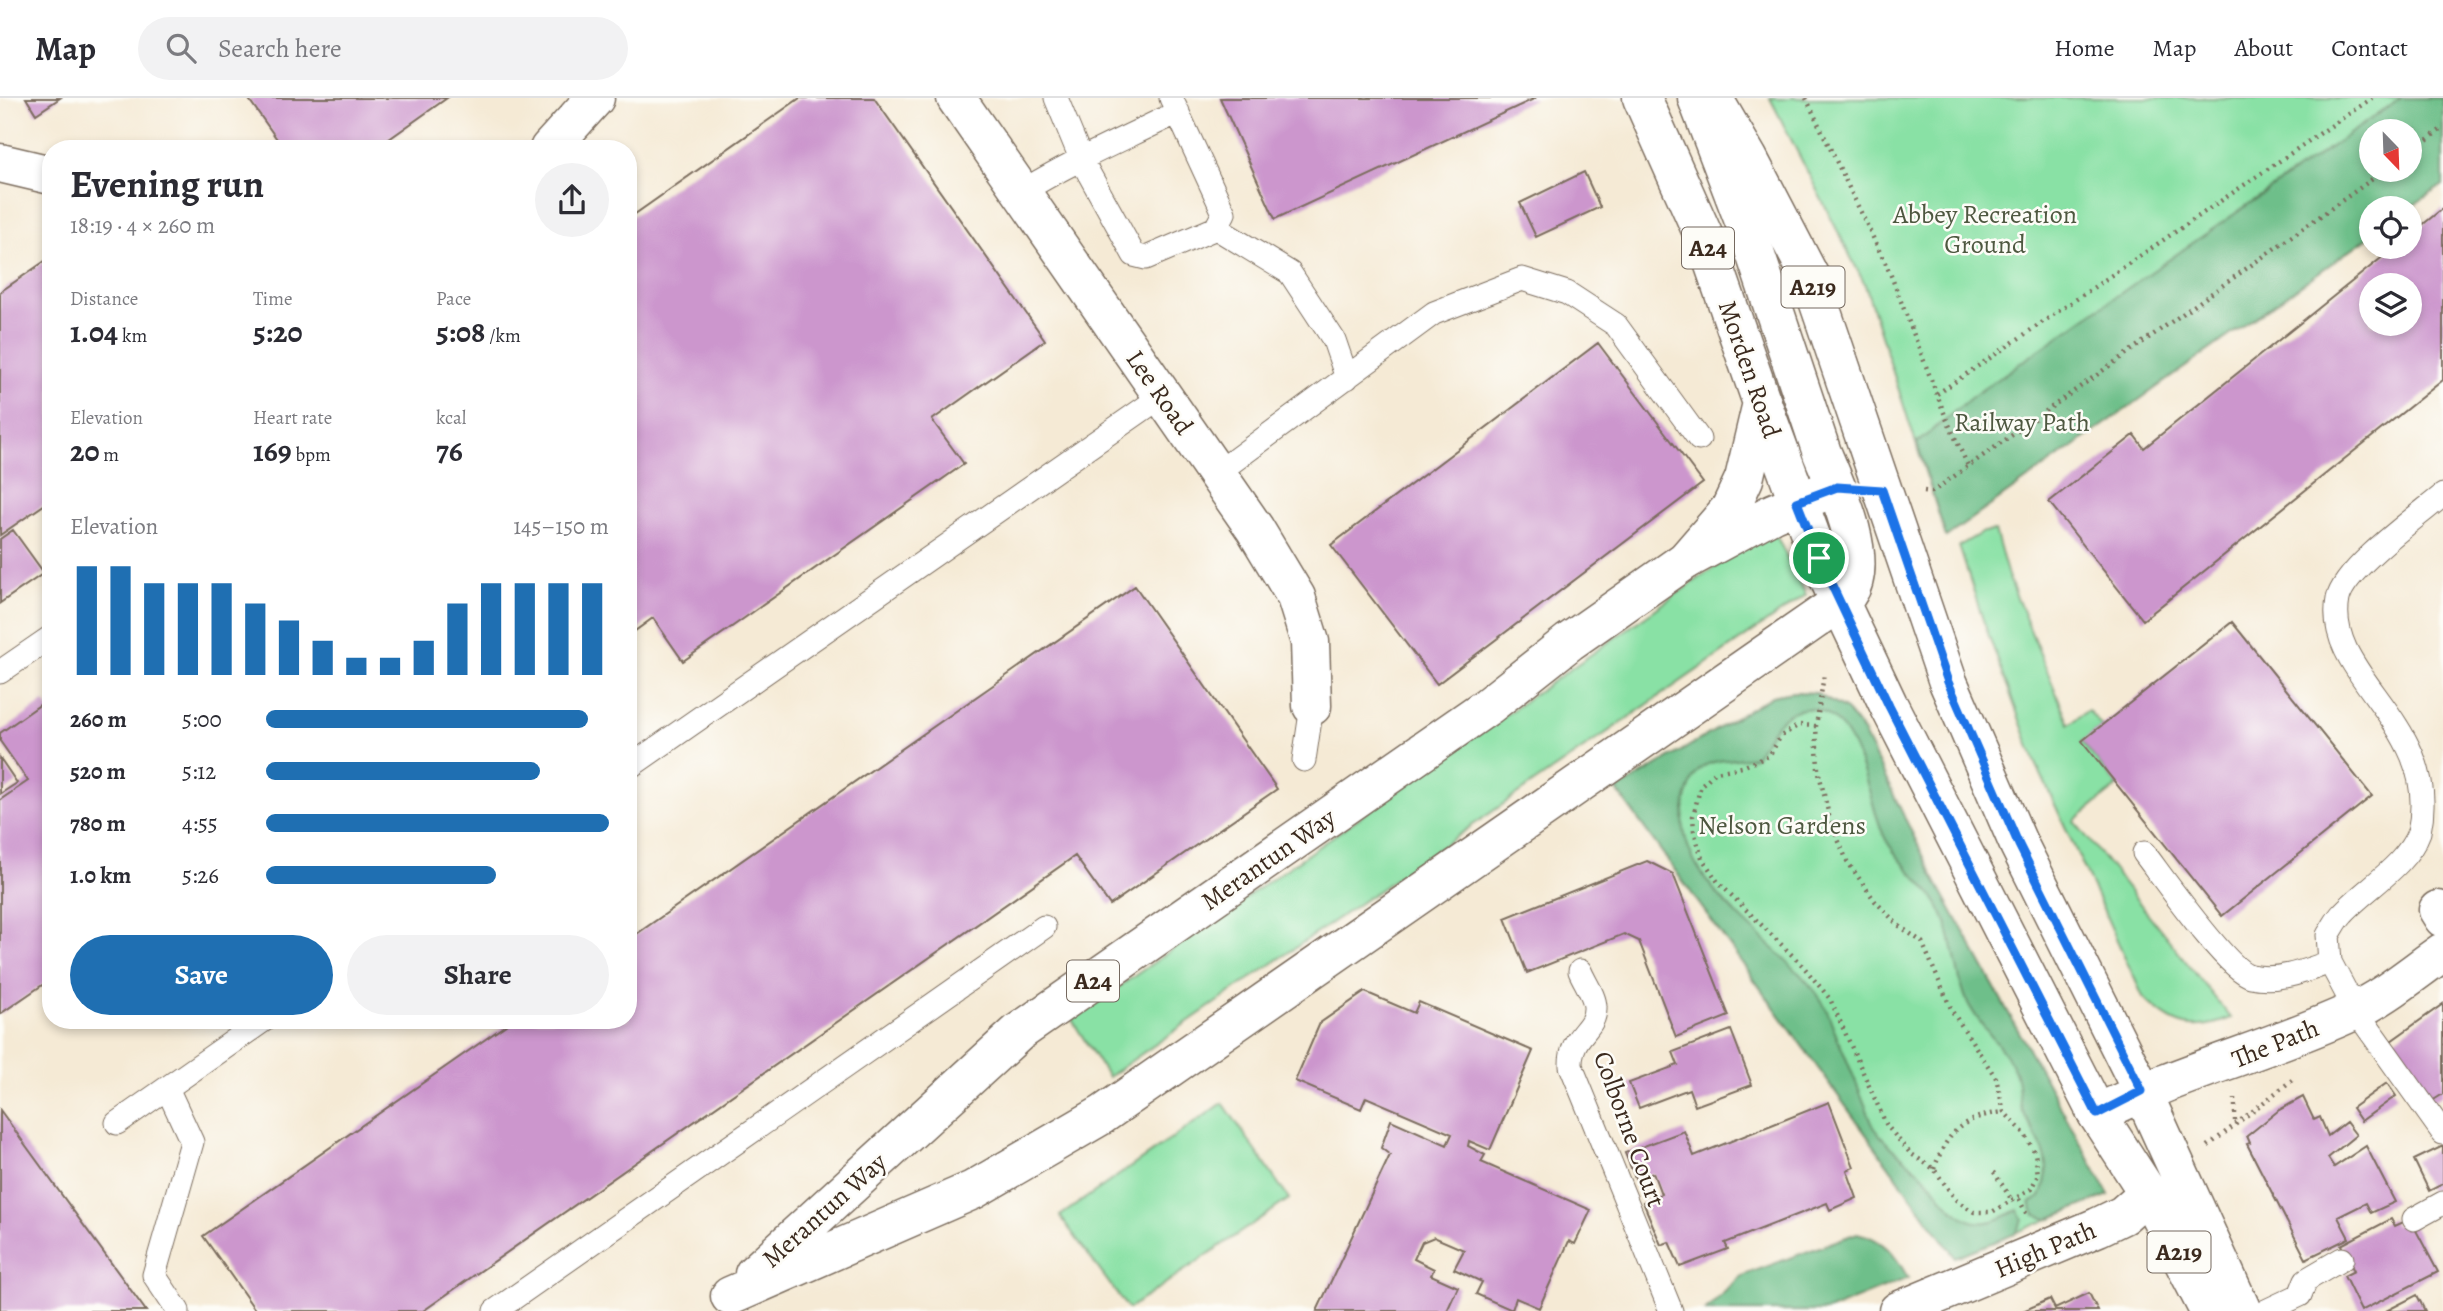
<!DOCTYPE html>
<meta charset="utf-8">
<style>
body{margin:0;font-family:Alegreya,serif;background:#f2f2f3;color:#2b2b33;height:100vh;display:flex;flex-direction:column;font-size:26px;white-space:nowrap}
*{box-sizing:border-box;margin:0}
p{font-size:23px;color:#7c7c81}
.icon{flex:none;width:38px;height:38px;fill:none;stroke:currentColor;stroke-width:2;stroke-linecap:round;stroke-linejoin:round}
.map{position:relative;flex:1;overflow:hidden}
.side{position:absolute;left:42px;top:42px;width:595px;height:889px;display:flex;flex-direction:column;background:#fff;border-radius:28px;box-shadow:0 4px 10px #0003}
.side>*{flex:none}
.needle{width:46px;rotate:157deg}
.controls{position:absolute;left:2359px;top:21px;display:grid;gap:14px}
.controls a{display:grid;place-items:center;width:63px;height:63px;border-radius:50%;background:#fff;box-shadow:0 4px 10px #0003;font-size:35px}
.pin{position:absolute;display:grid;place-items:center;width:60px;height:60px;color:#fff;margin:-30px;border:4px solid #fff;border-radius:50%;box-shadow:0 2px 7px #0007}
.round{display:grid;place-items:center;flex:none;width:74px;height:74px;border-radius:37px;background:#f2f2f3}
.overview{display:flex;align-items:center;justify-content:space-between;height:119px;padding:0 28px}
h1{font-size:38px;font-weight:700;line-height:52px}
.metrics{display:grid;grid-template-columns:repeat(3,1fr);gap:10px;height:119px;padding:7px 28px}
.metrics div{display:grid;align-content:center}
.metrics b{font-size:30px;font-weight:700}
.metrics small{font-size:19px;font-weight:400}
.metrics p{font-size:19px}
.chart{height:196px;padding:14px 28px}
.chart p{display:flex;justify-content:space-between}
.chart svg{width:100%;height:126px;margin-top:7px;stroke:#1f6fb2;stroke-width:6}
.button{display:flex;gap:14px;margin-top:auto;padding:14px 28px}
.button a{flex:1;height:80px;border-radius:42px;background:#1f6fb2;color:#fff;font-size:28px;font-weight:700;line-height:80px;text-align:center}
.button a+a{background:#f2f2f3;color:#2b2b33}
ul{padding:0 28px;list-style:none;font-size:23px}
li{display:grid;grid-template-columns:112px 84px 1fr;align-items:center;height:52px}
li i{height:18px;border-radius:9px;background:#1f6fb2}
header{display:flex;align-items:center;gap:42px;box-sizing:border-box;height:98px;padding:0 35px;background:#fff;border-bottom:2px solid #e1e1e2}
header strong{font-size:33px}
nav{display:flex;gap:38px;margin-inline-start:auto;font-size:24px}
.search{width:490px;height:63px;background:#f2f2f3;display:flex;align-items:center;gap:18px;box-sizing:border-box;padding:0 24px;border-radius:38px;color:#7c7c81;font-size:26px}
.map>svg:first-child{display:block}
.green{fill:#89e1a5;stroke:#628662;stroke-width:2;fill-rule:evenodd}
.forest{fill:#6ebf8a;stroke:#547454;stroke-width:2;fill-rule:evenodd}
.building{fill:#cc96cd;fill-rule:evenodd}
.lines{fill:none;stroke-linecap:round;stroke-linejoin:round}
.lane-casing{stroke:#7c6d5e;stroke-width:25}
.street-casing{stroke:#7c6d5e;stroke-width:41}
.secondary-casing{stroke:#7c6d5e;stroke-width:41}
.primary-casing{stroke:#7c6d5e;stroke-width:41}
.highway-casing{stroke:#7c6d5e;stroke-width:41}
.path{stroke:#7c6d5e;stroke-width:4.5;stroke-dasharray:2 5;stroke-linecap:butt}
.lane{stroke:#fff;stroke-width:23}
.street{stroke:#fff;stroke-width:38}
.secondary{stroke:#fff;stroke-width:38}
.primary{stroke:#fff;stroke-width:38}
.highway{stroke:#fff;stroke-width:38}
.route-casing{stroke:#fff;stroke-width:14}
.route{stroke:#1a73e8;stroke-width:9}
.labels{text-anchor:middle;stroke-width:5;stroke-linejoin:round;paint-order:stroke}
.shield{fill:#fdfcf7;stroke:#75695f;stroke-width:2}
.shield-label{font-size:24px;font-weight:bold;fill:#3b2a1e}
.park-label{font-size:26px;fill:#4e5840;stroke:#fdfcf7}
.street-label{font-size:26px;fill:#3b2a1e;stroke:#fdfcf7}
</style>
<header>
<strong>Map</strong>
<div class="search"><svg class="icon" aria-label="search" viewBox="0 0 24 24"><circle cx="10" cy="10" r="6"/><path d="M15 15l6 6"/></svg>Search here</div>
<nav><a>Home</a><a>Map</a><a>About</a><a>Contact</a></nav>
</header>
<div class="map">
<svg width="2443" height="1213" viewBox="0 0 2443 1213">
<rect width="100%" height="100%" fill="#fdfcf7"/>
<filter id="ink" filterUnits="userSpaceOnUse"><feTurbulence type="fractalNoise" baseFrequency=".0143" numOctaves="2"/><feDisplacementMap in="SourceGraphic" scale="14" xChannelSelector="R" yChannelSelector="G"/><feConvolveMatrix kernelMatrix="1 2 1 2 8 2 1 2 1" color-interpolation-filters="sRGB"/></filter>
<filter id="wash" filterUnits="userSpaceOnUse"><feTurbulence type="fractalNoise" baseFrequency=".00686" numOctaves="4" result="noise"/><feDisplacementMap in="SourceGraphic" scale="28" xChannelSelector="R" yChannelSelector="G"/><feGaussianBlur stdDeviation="1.57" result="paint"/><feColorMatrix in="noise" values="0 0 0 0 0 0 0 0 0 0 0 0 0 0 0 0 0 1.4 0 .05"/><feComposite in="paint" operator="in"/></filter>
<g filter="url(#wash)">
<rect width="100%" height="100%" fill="#f5ead5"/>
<path class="green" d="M1770,0H2443V87L2409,110H2371V137L1946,439L1865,187ZM2371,33H2410V72H2371Z
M1772,429L1806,497L1108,979L1072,922Z
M1995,433L2008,478L2069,626L2088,612L2102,628L2082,644L2118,688L2074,723L2231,920C2193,936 2172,929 2143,899L2035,663L1983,522L1959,448L1983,434Z
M1792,594L1815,595L1846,612L1864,636L1933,778L2109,1097L1955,1159L1617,692L1772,598Z
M1223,1005L1289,1101L1128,1211L1060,1118Z"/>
<path class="forest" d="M2401,0H2443V87L2409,110H2371V137L1946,439L1917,345L1973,298ZM2410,33V72H2371V33Z
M1792,594L1815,595L1846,612L1864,636L1933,778L2109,1097L2048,1121L2035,1117L2030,1105L2041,1099C2057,1054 2037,1048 2022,1011C2017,999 2020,985 2015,974C2004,948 1979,929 1967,903C1954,873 1955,837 1938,807C1924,783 1898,765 1885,740C1868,707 1861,618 1812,611C1782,607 1769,638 1755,659C1710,665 1696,657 1685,706C1668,784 1781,843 1820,900C1828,911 1832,927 1837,939C1850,969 1862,999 1874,1029C1888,1050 1907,1060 1924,1078C1939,1093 1950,1115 1972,1123C1989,1128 2003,1119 2018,1112L2023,1121L2015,1136L1955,1159L1617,692L1772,598Z
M1857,1135C1884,1141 1895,1156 1908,1180L1827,1213H1705L1741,1178Z"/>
<g id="blocks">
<path class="building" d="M26,0H60L36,16Z
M248,0H447L375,51H284Z
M800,0H874L1045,242L932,322L964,366L683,563L653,520L628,538V121Z
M1220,0H1536L1275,121Z
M1584,74L1600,109L1536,139L1520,105Z
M2443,110V282L2143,522L2049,404L2134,337L2144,350L2395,149H2410V137ZM2371,187H2410V226H2371Z
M51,159V402L0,437V194Z
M1598,245L1703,385L1437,586L1331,447Z
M13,432L44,475L0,505V441Z
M1135,488L1277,691L1110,807L1075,758L423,1213H256L203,1138L513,922H628V842Z
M2232,524L2372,698L2222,818L2082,643Z
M44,604L51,614V881L0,916V702L28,683L0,643V635Z
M0,660L17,685L0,696Z
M1647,763L1673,776L1729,918L1676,939L1639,843L1624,836L1527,875L1505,820Z
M1365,894L1414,915L1419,904L1533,953L1490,1052L1469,1043L1468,1048L1485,1057L1481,1064L1591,1112L1575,1146L1569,1143L1539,1210L1516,1200L1512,1212L1476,1196L1482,1184L1454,1171L1464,1152L1434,1139L1422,1144L1414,1161L1434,1171L1431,1177L1458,1189L1447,1213H1317L1390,1057L1381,1050L1391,1022L1447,1047L1452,1036L1366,999L1361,1011L1295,983L1320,925Z
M2443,906V996L2432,1003L2391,943Z
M1731,932L1752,987L1695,1008L1689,991L1639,1010L1629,985L1678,967L1673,954Z
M2387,985L2396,998L2361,1023L2352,1010Z
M2303,999L2314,1022L2320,1019L2328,1038L2346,1024L2356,1037L2328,1060L2334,1069L2366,1048L2395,1104L2371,1115L2366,1105L2338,1119L2349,1140L2306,1161L2247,1046L2250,1045L2247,1038L2279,1012Z
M1829,1004L1854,1069L1847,1072L1857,1100L1830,1112L1827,1105L1725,1145L1728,1151L1680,1169L1669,1144L1661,1147L1643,1104L1661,1096L1653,1075L1636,1082L1625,1055L1684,1033L1694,1058Z
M0,1012L146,1213H0Z
M2443,1048V1086L2429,1093L2414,1062Z
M2391,1121L2395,1128L2410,1121L2438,1174L2361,1213L2344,1178L2354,1173L2341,1147Z
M2089,1195L2098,1213H2023L2050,1201L2055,1211Z
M2417,1197L2425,1213H2386Z"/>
</g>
</g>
<g filter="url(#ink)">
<use href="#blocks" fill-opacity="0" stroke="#7c6d5e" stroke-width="2"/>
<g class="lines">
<g class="lane-casing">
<path id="lane" d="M1056,0L1082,63L1134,157L1146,160L1216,130L1224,115L1171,0
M1023,93C1072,63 1126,40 1178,14
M1216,130L1290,175L1334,242L1347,280
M1217,375L1434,215L1522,181L1567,195L1616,227L1699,341
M2443,397C2418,418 2344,471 2338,501C2323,580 2443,626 2419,734C2407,767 2365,791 2343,815C2337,821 2333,830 2328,837L2330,864L2356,913L2443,1035
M0,574L51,539
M1304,662L1312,608
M628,670L1162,298
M2144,755C2161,777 2228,873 2251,878C2278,884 2305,873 2330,864
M1580,873C1584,883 1595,898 1595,909C1596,933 1570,935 1571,968L1671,1213
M167,990L192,1044L154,1177L178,1213
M117,1025L264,922
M2414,1121L2443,1105
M495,1213L1044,829
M2266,1213L2300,1197L2306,1182L2342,1161"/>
</g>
<g class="street-casing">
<path id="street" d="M956,0L1255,431L1296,499L1310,544L1312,608
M2438,812L2443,820
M2097,1016C2179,974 2270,952 2354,913C2385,899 2414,874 2443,854
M1898,1213L2098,1129L2123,1117L2148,1095"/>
</g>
<g class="secondary-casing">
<path id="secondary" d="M549,51L595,0
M0,65L51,77"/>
</g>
<g class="primary-casing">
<path id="primary" d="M1713,0L1748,60L1810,179L1948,584L2019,747L2142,993L2242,1213
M1762,305L1819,460L1889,608L2097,1016L2148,1095L2209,1213
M1686,462L1773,415L1821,395"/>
</g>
<g class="highway-casing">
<path id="highway" d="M754,1176L1019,934L1488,608L1569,544L1686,462L1730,411L1744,381L1762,305L1705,141L1642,0
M730,1198L973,1092L1102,1017L1823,516C1832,510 1841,504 1848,495C1871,463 1836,388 1822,355L1747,131L1697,0"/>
</g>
<path class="path" d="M1806,0L1890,175L1946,320L1968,368
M2410,54L2443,30
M1937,296L2372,0
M1924,393L1932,394L2385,72
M1816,628L1799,627L1781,638L1769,658L1742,669L1716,674L1701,687L1693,718L1694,733L1702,760L1718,784L1803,868L1830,901L1887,1028L1910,1055L1934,1071L1956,1102L1974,1114H1992L2031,1091L2038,1077L2035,1055L2024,1035L2004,1014L1996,980L1952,913L1922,844L1898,827L1875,803L1847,763L1830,722L1818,671L1816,628L1824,577
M2235,1000V1026
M2208,1048L2292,982
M1934,1071C1948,1032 1963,1019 2004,1014
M1994,1074L2013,1104
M2019,1101L2027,1117"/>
<use href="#lane" class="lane"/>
<use href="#street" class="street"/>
<use href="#secondary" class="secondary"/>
<use href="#primary" class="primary"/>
<use href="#highway" class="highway"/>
</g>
</g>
<g class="lines" filter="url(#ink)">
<g class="route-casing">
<path id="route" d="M1837,389L1882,392L1948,584L2019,747L2142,993L2097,1016L1889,608L1819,460L1797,404Z"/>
</g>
<use href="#route" class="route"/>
</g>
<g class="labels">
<g class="shield">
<rect x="1682" y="129.5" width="52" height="41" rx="5"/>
<rect x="1781.5" y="168.5" width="63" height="41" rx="5"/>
<rect x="1067" y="862.5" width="52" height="41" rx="5"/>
<rect x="2147.5" y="1133.5" width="63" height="41" rx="5"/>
</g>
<g class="shield-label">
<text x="1708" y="158">A24</text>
<text x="1813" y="197">A219</text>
<text x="1093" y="891">A24</text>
<text x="2179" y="1162">A219</text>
</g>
<g class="park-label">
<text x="1985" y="125">Abbey Recreation<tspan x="1985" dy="30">Ground</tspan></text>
<text x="2022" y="333">Railway Path</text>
<text x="1782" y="736">Nelson Gardens</text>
</g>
<g class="street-label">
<text transform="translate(1750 271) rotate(71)" y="9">Morden Road</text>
<text transform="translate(1160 294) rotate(55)" y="9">Lee Road</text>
<text transform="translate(1268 761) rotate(-35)" y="9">Merantun Way</text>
<text transform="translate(2275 945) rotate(-22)" y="9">The Path</text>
<text transform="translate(1630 1031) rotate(70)" y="9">Colborne Court</text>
<text transform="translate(824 1112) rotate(-42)" y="9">Merantun Way</text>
<text transform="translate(2045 1151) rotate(-23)" y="9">High Path</text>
</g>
</g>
</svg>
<div class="controls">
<a><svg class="needle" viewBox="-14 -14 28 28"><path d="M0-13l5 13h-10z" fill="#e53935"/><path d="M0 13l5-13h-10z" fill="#7c7c81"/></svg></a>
<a><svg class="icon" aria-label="locate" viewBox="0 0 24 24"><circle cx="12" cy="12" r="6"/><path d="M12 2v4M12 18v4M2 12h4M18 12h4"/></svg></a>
<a><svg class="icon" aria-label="layers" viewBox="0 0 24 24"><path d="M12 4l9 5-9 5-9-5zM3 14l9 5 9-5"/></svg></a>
</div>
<div class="pin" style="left:1819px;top:460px;background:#1e9e55"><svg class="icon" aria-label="arrive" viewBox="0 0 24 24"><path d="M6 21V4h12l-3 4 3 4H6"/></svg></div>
<section class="side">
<div class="overview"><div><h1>Evening run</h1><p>18:19 · 4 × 260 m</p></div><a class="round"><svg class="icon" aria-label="share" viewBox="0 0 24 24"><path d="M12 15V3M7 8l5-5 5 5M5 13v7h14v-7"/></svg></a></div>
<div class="metrics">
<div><p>Distance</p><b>1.04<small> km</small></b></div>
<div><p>Time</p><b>5:20</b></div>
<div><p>Pace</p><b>5:08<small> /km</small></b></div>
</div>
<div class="metrics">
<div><p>Elevation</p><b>20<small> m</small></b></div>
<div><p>Heart rate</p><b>169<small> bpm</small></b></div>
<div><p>kcal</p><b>76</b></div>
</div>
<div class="chart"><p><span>Elevation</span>145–150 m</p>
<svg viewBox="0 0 160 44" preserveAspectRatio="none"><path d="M5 44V6M15 44V6M25 44V12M35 44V12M45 44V12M55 44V19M65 44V25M75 44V32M85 44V38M95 44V38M105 44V32M115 44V19M125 44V12M135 44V12M145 44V12M155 44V12"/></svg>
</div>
<ul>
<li><b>260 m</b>5:00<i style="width:94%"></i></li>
<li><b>520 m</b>5:12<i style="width:80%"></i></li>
<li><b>780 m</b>4:55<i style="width:100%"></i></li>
<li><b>1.0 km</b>5:26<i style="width:67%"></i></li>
</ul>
<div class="button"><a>Save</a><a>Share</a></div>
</section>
</div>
